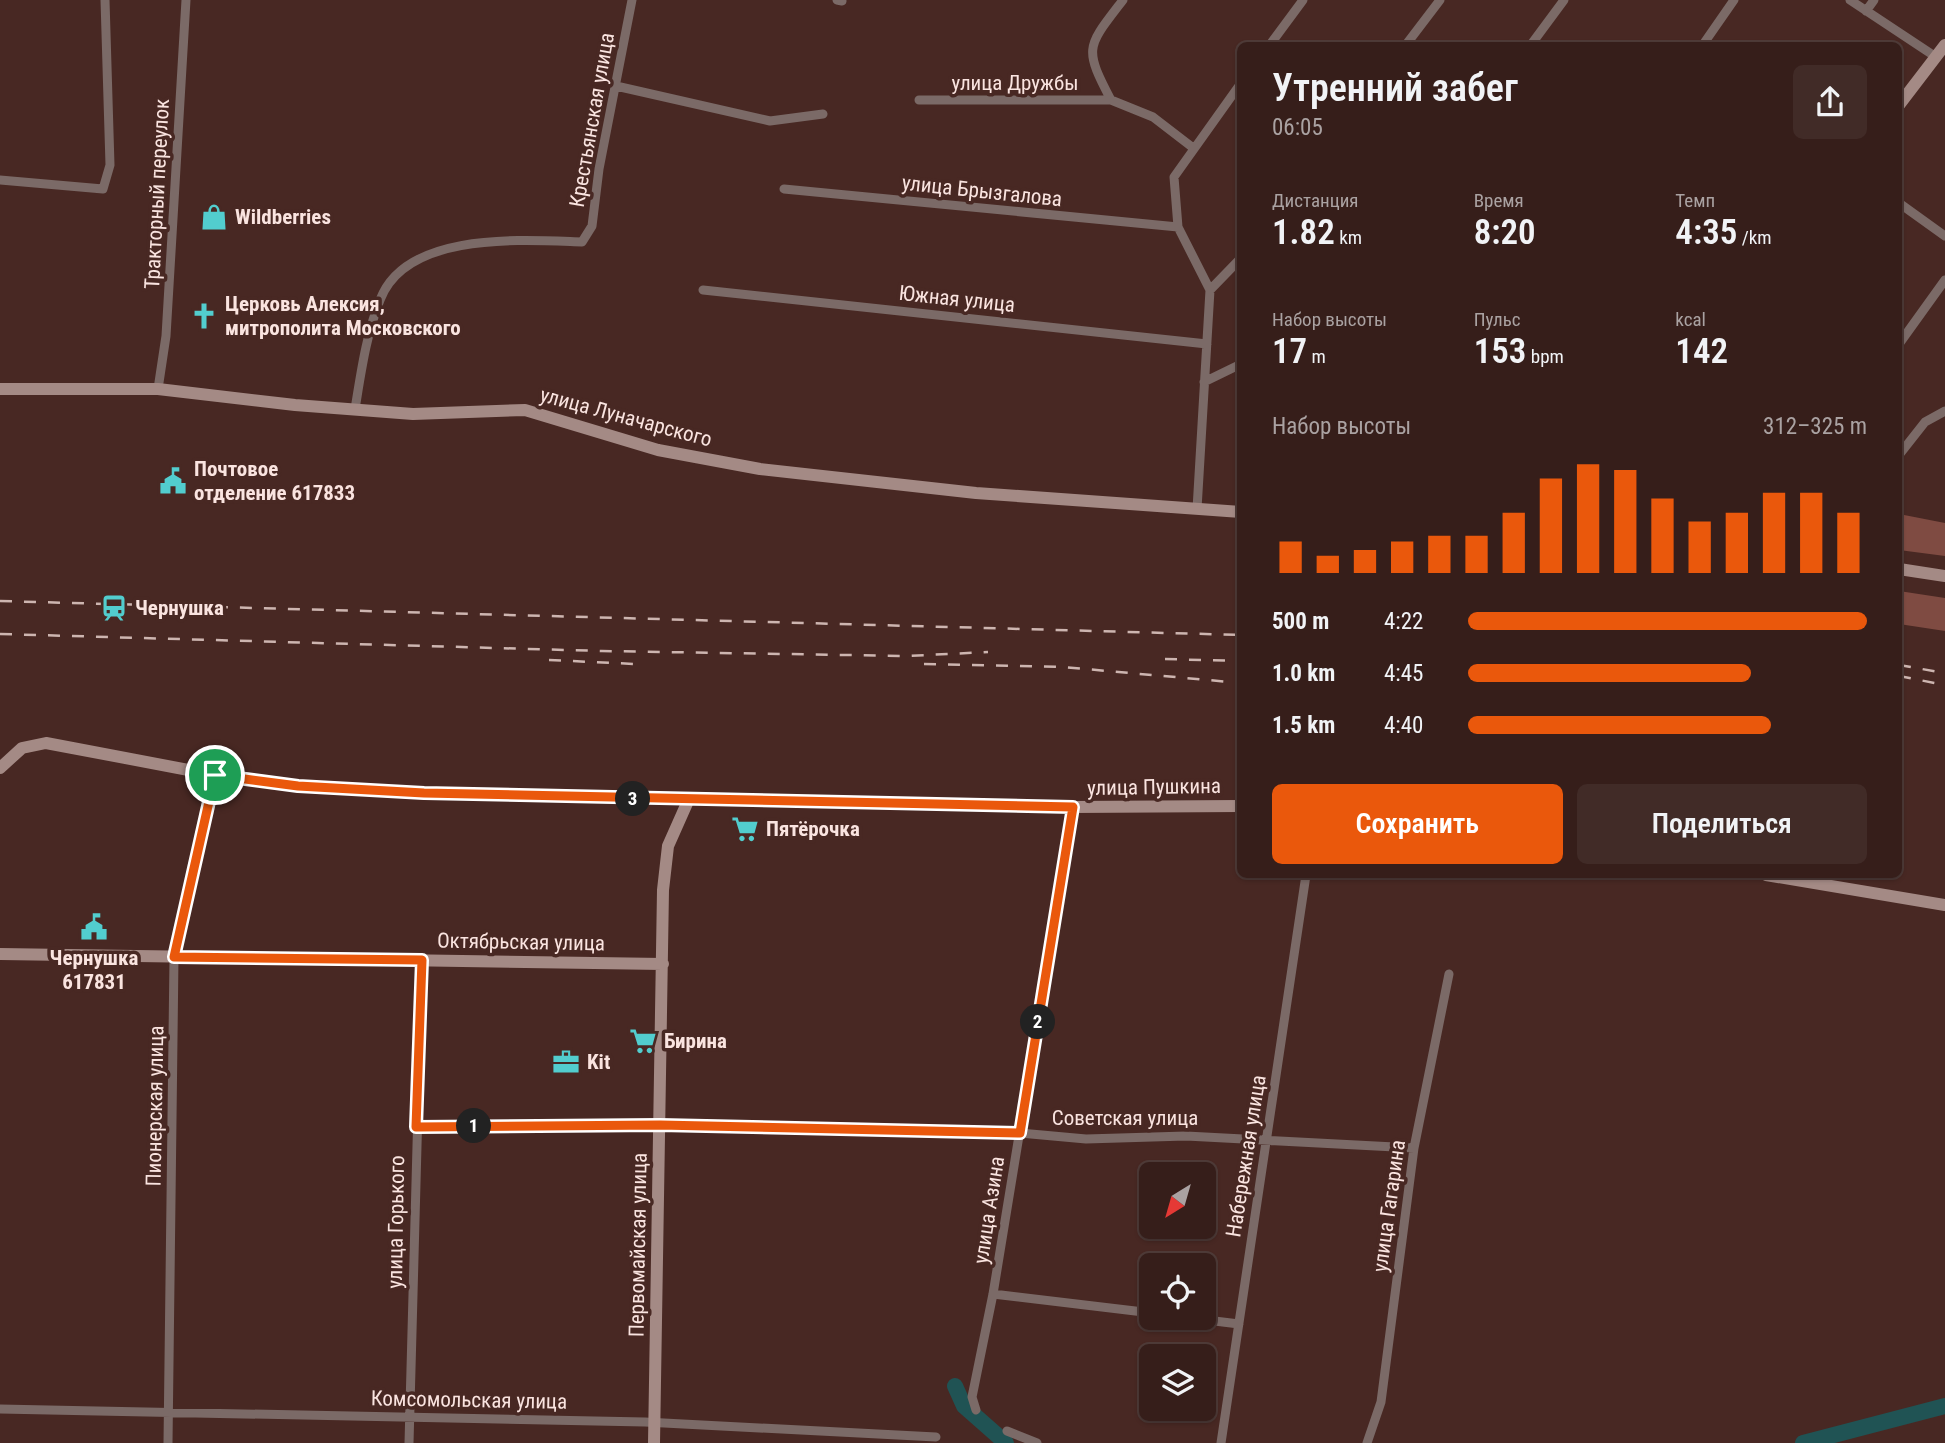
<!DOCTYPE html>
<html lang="ru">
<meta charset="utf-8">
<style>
body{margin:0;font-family:"Roboto Condensed",sans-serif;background:#412b27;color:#f1f3f6;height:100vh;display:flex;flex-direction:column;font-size:26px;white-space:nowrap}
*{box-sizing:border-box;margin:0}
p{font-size:23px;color:#aaa2a2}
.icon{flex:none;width:38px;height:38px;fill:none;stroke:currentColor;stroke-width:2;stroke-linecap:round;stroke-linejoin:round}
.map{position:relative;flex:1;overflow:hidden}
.drawer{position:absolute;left:1237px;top:42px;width:665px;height:836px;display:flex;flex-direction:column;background:#361e1a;border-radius:10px;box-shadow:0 2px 5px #0004,0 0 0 2px #503c39}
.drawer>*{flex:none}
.needle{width:46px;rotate:217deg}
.tools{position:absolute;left:1139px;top:1162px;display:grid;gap:14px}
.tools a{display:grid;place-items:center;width:77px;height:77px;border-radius:10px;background:#361e1a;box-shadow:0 2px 5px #0004,0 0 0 2px #503c39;font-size:35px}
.pin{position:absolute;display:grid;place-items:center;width:60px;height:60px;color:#fff;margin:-30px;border:4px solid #fff;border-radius:50%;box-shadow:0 2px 7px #0007}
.km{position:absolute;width:35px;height:35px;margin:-18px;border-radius:50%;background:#222;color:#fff;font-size:19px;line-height:35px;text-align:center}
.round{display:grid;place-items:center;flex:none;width:74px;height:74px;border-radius:10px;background:#412b27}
.overview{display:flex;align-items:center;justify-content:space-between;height:119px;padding:0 35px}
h1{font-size:38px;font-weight:600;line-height:52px}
.figures{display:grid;grid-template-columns:repeat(3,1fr);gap:10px;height:119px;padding:7px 35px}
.figures div{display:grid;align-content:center}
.figures b{font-size:35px;font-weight:600}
.figures small{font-size:19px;font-weight:400}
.figures p{font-size:19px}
.chart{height:196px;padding:14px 35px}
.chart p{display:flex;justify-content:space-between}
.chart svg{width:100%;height:126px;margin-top:7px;stroke:#ea580c;stroke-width:6}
.action{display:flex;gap:14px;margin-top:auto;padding:14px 35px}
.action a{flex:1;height:80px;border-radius:10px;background:#ea580c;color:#fff;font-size:28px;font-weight:600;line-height:80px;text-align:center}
.action a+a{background:#412b27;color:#f1f3f6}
ul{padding:0 35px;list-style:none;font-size:23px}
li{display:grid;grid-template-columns:112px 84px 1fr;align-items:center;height:52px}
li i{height:18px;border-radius:9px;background:#ea580c}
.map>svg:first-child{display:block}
.green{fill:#7f4b42}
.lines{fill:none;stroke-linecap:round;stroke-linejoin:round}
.river{stroke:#205354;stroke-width:16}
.street{stroke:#7b6a67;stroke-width:9}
.secondary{stroke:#a48a85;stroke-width:12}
.rail{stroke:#cdb5b0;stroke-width:2.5;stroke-dasharray:12 12;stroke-linecap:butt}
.route-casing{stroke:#fff;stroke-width:14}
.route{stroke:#ea580c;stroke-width:9}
.labels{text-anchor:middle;stroke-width:7;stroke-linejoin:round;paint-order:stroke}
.street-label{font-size:21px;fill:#fae4e0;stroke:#482823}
.poi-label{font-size:21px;font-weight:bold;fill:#fae4e0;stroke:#482823;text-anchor:start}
</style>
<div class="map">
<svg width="1945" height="1443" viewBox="0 0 1945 1443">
<rect width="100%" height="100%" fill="#482823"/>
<path class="green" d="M1899,514L1945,523V556L1899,550Z
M1899,591L1945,598V631L1899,624Z"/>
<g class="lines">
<path class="river" d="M955,1386L964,1406L1006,1443
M1803,1443L1945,1406"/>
<path class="street" d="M837,0L842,1
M1123,0C1087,47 1083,47 1111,100L1153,117L1192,147
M1850,0L1936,57
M1866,11L1874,0
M1269,46L1303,0
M1405,46L1440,0
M1530,46L1564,0
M1702,46L1734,0
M616,86L770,121L823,114
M919,100H1111
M0,180L103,189L110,165L105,0
M784,189L1178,227
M1899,203L1945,236
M703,290L1207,344
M1210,290L1241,258
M1899,344L1945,280
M1204,382L1241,364
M158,389L166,336L186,0
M355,409C361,373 366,335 380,300C406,231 522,240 582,242L592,226L599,169L632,0
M1899,455L1925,422L1945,411
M1197,509L1210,290L1178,227L1174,177L1241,83
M416,1127L660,1125L1020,1133L1086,1139L1186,1136L1414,1148
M993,1294L1152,1313
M1190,1318L1239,1324
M0,1409L645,1422L936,1437
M976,1410L972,1397L993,1294L1073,807
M1007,1431L1037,1443
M168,1443L174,957L215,775
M409,1443L422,960
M1221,1443L1306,875
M1367,1443L1381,1402L1414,1148L1449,974"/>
<path class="secondary" d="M1899,105L1945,45
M0,389H158L295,405L413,414L525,410L658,450L760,469L976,493L1241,512
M1899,569L1945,576
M0,768L22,748L46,743L215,775L298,786L424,793L1073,807L1241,806
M1766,875L1945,905
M0,954L663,964
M654,1443L663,890L668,846L688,801"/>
<path class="rail" d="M0,601L1241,635
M0,634L602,651L907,656L988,652
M1165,659L1241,661
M549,660L635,664
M924,664L1063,667L1241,683
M1899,665L1945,673
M1899,676L1945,685"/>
</g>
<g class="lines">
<g class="route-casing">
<path id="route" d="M215,775L298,786L424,793L1073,807L1020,1133L660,1125L416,1127L422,960L174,957Z"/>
</g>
<use href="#route" class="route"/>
</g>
<defs>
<g id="shop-bare" transform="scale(2.1)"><path d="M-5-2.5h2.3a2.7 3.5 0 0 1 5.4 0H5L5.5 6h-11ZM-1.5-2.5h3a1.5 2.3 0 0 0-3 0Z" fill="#52cdce" stroke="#482823" stroke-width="2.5" paint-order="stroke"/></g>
<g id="church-bare" transform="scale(2.1)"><path d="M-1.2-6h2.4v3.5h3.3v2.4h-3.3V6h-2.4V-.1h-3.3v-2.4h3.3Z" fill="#52cdce" stroke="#482823" stroke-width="2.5" paint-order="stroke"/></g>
<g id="civic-bare" transform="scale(2.1)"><path d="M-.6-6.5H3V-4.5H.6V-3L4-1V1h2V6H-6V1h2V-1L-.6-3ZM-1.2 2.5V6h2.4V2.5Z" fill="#52cdce" stroke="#482823" stroke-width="2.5" paint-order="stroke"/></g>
<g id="station-bare" transform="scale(2.1)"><path d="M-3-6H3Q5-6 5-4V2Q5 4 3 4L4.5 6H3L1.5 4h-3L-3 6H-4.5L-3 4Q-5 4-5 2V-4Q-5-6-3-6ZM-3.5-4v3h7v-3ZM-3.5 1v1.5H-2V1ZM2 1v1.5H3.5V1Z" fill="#52cdce" stroke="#482823" stroke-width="2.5" paint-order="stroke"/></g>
<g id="supermarket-bare" transform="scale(2.1)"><path d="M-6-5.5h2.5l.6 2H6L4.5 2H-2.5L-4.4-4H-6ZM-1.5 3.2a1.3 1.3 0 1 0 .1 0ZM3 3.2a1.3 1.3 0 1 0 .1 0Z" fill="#52cdce" stroke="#482823" stroke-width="2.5" paint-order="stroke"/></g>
<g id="office-bare" transform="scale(2.1)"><path d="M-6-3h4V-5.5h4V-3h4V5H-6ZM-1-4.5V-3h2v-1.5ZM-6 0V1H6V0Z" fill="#52cdce" stroke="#482823" stroke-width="2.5" paint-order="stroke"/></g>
</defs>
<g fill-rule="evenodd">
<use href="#shop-bare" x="214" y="217"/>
<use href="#church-bare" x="204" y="316"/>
<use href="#civic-bare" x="173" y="481"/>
<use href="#station-bare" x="114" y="608"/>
<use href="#supermarket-bare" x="745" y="829"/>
<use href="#civic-bare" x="94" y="927"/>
<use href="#supermarket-bare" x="643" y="1041"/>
<use href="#office-bare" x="566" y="1062"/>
</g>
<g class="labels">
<g class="street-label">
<text x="1015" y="90">улица Дружбы</text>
<text transform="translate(592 120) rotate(-80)" y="7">Крестьянская улица</text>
<text transform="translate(982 191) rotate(6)" y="7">улица Брызгалова</text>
<text transform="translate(157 194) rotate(-87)" y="7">Тракторный переулок</text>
<text transform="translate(957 299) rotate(6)" y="7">Южная улица</text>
<text transform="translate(626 417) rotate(15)" y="7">улица Луначарского</text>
<text transform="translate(1154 787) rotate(-1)" y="7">улица Пушкина</text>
<text transform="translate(521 942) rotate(1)" y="7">Октябрьская улица</text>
<text transform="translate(155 1106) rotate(-89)" y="7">Пионерская улица</text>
<text x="1125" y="1125">Советская улица</text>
<text transform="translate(1246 1156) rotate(-81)" y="7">Набережная улица</text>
<text transform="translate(1389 1206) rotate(-82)" y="7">улица Гагарина</text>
<text transform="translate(989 1210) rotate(-81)" y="7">улица Азина</text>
<text transform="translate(396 1222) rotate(-89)" y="7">улица Горького</text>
<text transform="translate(638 1245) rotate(-89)" y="7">Первомайская улица</text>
<text transform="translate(469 1400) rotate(1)" y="7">Комсомольская улица</text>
</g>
<g class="poi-label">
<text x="235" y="224">Wildberries</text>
<text x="225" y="311">Церковь Алексия,<tspan x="225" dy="24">митрополита Московского</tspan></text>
<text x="194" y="476">Почтовое<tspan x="194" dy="24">отделение 617833</tspan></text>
<text x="135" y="615">Чернушка</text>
<text x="766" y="836">Пятёрочка</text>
<text x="94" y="965" text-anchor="middle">Чернушка<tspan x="94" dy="24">617831</tspan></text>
<text x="664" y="1048">Бирина</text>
<text x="587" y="1069">Kit</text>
</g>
</g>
</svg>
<div class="tools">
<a><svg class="needle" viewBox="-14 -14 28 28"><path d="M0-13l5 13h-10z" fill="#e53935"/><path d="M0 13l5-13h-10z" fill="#aaa2a2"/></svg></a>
<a><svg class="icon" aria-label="locate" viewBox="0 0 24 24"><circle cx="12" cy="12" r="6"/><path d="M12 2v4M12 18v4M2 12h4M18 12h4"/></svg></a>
<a><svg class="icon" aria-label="layers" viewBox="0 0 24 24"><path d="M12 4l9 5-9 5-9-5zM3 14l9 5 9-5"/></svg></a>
</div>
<div class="pin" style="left:215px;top:775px;background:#1e9e55"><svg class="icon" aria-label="arrive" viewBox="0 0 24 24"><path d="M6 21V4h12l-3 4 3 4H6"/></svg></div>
<b class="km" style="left:474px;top:1126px">1</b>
<b class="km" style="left:1038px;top:1022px">2</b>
<b class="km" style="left:633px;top:799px">3</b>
<section class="drawer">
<div class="overview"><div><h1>Утренний забег</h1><p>06:05</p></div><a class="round"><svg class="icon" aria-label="share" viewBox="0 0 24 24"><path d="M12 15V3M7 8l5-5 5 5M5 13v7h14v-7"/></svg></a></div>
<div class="figures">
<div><p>Дистанция</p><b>1.82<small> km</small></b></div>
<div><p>Время</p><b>8:20</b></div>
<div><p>Темп</p><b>4:35<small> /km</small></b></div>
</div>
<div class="figures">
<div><p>Набор высоты</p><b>17<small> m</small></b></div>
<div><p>Пульс</p><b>153<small> bpm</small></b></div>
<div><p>kcal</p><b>142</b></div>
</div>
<div class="chart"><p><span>Набор высоты</span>312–325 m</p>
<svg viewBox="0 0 160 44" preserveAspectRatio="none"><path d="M5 44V33M15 44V38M25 44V36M35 44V33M45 44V31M55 44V31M65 44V23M75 44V11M85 44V6M95 44V8M105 44V18M115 44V26M125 44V23M135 44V16M145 44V16M155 44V23"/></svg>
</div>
<ul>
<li><b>500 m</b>4:22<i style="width:100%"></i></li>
<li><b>1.0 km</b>4:45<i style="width:71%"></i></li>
<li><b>1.5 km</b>4:40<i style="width:76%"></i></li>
</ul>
<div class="action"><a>Сохранить</a><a>Поделиться</a></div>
</section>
</div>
